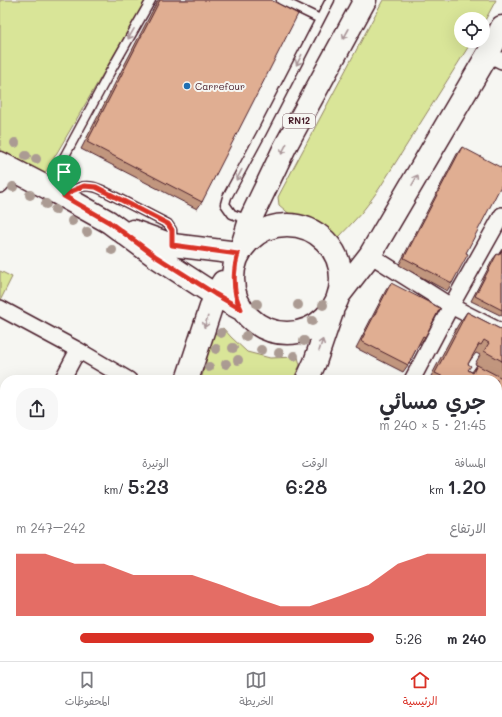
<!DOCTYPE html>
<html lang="ar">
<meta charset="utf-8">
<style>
body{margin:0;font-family:Mali,"Playpen Sans Arabic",sans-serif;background:#f7f7f7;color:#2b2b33;direction:rtl;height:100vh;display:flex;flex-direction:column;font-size:15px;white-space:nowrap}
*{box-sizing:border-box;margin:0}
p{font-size:13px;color:#7c7c81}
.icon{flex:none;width:22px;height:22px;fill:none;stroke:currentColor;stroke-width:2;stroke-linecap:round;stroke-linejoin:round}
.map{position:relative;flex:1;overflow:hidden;direction:ltr}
.sheet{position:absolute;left:0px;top:375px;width:502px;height:286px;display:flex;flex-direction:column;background:#fff;border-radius:16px 16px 0 0;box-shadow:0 4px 16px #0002;direction:rtl}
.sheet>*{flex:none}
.tools{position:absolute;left:454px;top:12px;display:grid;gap:8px}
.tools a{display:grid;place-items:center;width:36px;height:36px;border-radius:50%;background:#fff;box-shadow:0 4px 16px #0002;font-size:20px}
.pin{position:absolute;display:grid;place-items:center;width:34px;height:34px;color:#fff;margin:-41px -17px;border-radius:50% 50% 50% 0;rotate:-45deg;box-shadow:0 0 4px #0007}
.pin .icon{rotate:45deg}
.round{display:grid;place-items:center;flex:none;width:42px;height:42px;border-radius:16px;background:#f7f7f7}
.overview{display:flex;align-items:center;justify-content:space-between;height:68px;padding:0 16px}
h1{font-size:22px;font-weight:600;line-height:30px}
.figures{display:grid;grid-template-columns:repeat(3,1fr);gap:6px;height:68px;padding:4px 16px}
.figures div{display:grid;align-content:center}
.figures b{font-size:20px;font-weight:600}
.figures small{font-size:11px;font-weight:400}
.figures p{font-size:11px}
.chart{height:112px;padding:8px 16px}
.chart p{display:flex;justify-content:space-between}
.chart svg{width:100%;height:72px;margin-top:4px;fill:#d93025;opacity:.7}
ul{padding:0 16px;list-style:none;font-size:13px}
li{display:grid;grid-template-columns:64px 48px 1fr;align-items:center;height:30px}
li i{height:10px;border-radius:5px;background:#d93025}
.tabs{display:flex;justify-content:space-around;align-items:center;height:56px;border-top:1px solid #e1e1e2;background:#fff;font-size:11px;color:#7c7c81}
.tabs a{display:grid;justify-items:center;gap:2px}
.tabs .on{color:#d93025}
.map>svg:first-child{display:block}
.green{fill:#d9e598;stroke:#928262}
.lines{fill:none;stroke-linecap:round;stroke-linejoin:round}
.lane-casing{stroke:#4a1f2b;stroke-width:11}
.street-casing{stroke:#4a1f2b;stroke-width:18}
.primary-casing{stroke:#4a1f2b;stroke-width:25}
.lane{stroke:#f6f6f2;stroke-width:8}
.street{stroke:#f6f6f2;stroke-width:15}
.primary{stroke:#f6f6f2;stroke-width:22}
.tree{fill:#ab9b93}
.wall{fill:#c1967e;stroke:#4a1f2b;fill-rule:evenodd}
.building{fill:#e0ae92;stroke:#4a1f2b}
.oneway{stroke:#a99598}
.route-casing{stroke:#fff;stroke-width:8}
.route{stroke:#d93025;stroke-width:5}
.poi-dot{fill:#1f6fb2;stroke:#f6f6f2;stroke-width:1.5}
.labels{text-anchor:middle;stroke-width:4;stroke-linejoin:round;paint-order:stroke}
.shield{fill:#f6f6f2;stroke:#7e6067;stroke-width:1}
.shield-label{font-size:9px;font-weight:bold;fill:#4a1f2b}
.poi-label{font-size:10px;fill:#4a1f2b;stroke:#f6f6f2;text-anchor:start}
</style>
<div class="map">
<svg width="502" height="661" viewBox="0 0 502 661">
<rect width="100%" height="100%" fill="#f6f6f2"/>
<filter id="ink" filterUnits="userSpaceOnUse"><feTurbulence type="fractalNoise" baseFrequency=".025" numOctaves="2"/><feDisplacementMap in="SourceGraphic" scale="8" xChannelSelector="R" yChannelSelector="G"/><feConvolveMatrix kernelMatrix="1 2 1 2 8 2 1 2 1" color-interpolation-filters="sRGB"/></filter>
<g filter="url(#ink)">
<path class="green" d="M0,0H146L44,175L0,152Z
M383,0H496L483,24V19H461V41H472L379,189C371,200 363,212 353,222C347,229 341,234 336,241L322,231L311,225L302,223L292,216L279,205L278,197Z
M0,271L12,277L0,301Z
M223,328L231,337L247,352L270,358L298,357L300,365L293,380H201L213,335Z
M208,656H268L266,661H207Z"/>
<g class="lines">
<g class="lane-casing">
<path id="lane" d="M281,0L320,19
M48,187L110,72L151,0
M66,195C78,186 87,183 102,190L168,224L172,230V243
M249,220L232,214L225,204L227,197L261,134L330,0
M93,661L96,657"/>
</g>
<g class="street-casing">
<path id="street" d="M488,54L502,61
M0,185L13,170
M370,255L451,306L502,332
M0,308L78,350L129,380
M62,380L78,350
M412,380L451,306L502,215
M497,432L502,434
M0,492L5,489
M497,547L502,549
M0,572L5,570
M497,572L502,562
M0,597L5,595
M4,661L6,656
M333,661V656
M452,661L455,656"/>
</g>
<g class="primary-casing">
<path id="primary" d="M0,163L48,188L109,222L155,256L215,295L241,309
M233 279a54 54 0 1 1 108 0a54 54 0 1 1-108 0Z
M133,231L172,245L238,253
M242,246L250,220L285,147L365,0
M339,295L370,255L488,54L502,27
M187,380L215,295L223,282
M307,380L315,362L332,312
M161,656L162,661
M194,661V656"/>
</g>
<use href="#lane" class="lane"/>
<use href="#street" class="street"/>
<use href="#primary" class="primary"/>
</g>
<g class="tree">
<circle cx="15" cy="143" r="5"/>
<circle cx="26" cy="156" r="5"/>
<circle cx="36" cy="159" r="5"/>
<circle cx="13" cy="187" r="5"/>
<circle cx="30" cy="195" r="5"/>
<circle cx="46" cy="204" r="5"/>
<circle cx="55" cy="210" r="5"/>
<circle cx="72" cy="221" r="5"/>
<circle cx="87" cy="232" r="5"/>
<circle cx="112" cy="250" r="5"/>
<circle cx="257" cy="304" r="5"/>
<circle cx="298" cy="305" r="5"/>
<circle cx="323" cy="305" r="5"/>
<circle cx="312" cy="321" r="5"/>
<circle cx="221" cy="333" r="5"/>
<circle cx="246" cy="336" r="5"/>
<circle cx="304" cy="341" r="5"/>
<circle cx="233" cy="348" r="5"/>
<circle cx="216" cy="349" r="5"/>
<circle cx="261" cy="350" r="5"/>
<circle cx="279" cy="353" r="5"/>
<circle cx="294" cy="356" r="5"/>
<circle cx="238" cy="360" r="5"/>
<circle cx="226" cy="364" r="5"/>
<circle cx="209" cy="367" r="5"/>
</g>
<path class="wall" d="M158,0H271L202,202L197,209L81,149Z
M462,147L466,253L452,283L447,291L399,265L457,154Z
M502,249V316L471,301L493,259L497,254L498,255Z
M391,283L425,337L420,344H419L408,365L403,372L356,348L386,290Z
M467,312L502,330V410L497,417V380H429L458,325ZM476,353L480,355L475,364L477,365L472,372L468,370V364L472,358Z
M497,436L502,439V530L501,532L497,530V482L501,474L497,473Z
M502,588V626L497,624V599Z
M372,656H399L396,661H370Z
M402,656H441L438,661H413Z
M469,656H484L495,661H466Z
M502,656V661H498Z"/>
<path class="building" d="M160,0H271L298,14L202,202L87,142Z
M462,147L502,168V184L466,253L468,254L452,283L404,258Z
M502,250V310L475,296L497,254L499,255Z
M391,283L440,308L425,337L423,336L408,365L361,341Z
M467,312L502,330V361L484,351L489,343L484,340L481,345L479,344L468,364L471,366L468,370L473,373L477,365L502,378V407L497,405V380H450L435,373Z
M497,436L502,439V458L497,467Z
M502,477V515L497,512V486Z
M502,594V609L497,606V605Z
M374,656H399L396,661H372Z
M470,656H484L495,661H468Z"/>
<defs><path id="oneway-shaft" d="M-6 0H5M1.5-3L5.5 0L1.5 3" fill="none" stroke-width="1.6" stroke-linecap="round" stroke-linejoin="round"/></defs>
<g class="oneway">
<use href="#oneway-shaft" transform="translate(131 34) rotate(120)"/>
<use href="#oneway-shaft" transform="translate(346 34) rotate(119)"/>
<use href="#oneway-shaft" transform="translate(299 60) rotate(117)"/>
<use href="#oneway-shaft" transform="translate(284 149) rotate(117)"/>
<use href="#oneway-shaft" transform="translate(239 175) rotate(118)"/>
<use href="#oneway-shaft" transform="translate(415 180) rotate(-60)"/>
<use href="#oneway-shaft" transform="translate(206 322) rotate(108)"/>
<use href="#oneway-shaft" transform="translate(321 345) rotate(-72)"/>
</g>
</g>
<g class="lines" filter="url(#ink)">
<g class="route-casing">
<path id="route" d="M84,186L96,187L168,224L172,230V245L238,254C234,266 233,283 236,296C237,300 239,305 241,309L215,294L155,256L109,222L64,196L72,191Z"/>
</g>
<use href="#route" class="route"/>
</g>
<circle class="poi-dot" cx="187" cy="86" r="4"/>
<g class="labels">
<rect class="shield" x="283" y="114" width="32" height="14" rx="3"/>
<g class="shield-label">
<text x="299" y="124">RN12</text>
</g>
<g class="poi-label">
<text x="195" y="90">Carrefour</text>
</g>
</g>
</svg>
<div class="tools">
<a><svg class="icon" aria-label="locate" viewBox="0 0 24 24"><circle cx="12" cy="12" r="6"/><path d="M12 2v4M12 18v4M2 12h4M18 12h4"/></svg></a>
</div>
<div class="pin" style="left:64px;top:196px;background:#1e9e55"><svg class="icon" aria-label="arrive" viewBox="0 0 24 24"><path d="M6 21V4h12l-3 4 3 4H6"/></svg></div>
<section class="sheet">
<div class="overview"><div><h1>جري مسائي</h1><p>21:45 · 5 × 240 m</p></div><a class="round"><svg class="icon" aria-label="share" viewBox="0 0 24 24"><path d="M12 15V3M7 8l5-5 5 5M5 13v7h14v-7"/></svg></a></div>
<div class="figures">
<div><p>المسافة</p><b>1.20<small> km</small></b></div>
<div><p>الوقت</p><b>6:28</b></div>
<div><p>الوتيرة</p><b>5:23<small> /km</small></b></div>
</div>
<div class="chart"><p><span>الارتفاع</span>242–247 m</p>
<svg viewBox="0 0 160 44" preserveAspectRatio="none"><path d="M0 44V6L10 6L20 12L30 12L40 19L50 19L60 19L70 25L80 32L90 38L100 38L110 32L120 25L130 12L140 6L150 6L160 6V44z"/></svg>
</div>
<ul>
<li><b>240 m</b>5:26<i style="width:82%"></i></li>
</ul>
</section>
</div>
<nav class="tabs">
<a class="on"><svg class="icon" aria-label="home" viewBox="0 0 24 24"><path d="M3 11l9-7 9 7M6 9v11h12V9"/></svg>الرئيسية</a>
<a><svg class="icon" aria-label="map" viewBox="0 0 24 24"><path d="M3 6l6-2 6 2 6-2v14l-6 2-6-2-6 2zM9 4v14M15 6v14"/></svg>الخريطة</a>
<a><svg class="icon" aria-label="saved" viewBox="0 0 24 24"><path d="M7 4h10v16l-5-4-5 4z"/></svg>المحفوظات</a>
</nav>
